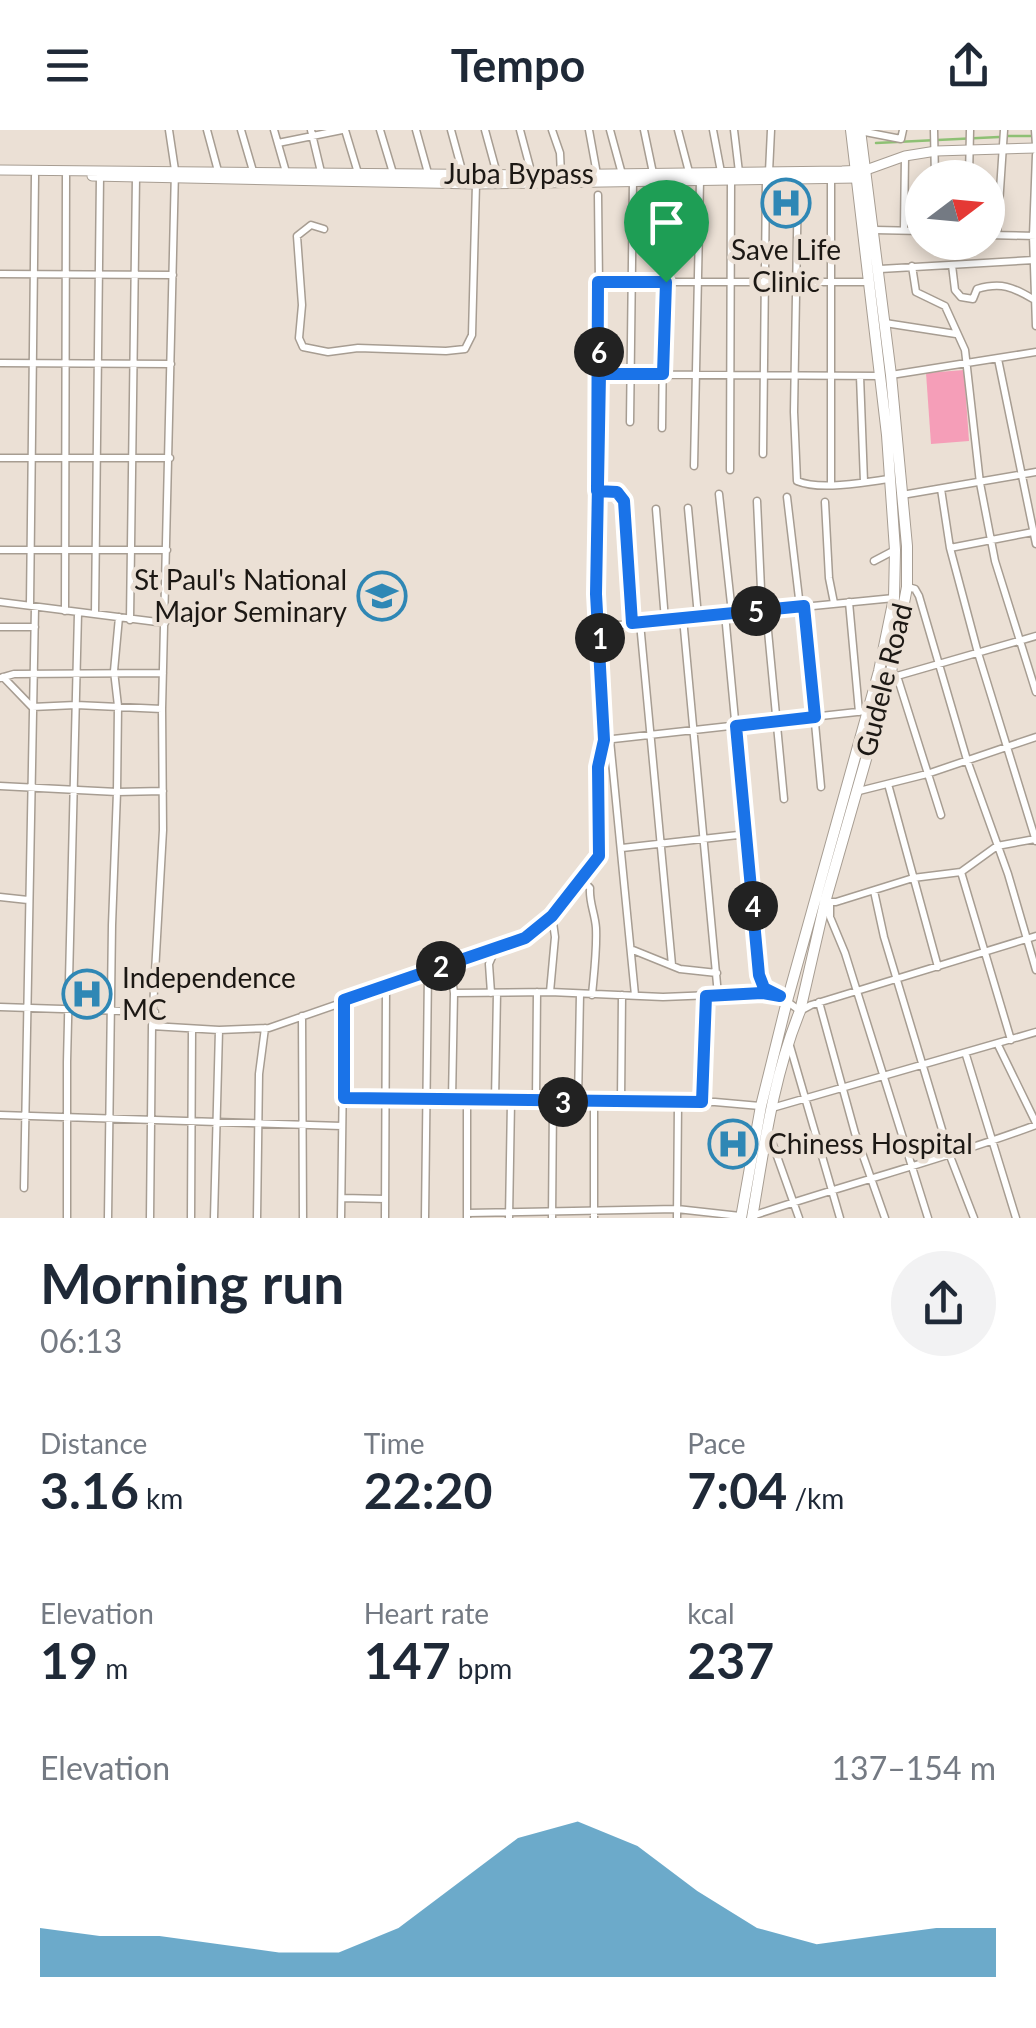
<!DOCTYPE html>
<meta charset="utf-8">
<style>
body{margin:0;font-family:Lato,sans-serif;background:#f2f2f3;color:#1f2937;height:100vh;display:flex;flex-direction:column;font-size:38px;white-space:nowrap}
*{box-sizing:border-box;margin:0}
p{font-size:32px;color:#747a83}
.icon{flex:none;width:55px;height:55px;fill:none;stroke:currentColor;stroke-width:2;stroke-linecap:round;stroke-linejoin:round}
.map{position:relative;height:1088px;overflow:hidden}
.drawer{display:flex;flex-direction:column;background:#fff;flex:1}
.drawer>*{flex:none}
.needle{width:65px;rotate:74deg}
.fabs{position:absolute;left:905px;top:30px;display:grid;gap:20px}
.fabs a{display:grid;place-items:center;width:100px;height:100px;border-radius:50%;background:#fff;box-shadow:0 5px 15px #0003;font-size:50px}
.pin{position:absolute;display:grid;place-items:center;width:85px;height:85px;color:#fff;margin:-102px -42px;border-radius:50% 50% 50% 0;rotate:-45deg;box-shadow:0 0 10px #0007}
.pin .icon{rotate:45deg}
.km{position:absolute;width:50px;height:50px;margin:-25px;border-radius:50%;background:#222;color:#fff;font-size:28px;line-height:50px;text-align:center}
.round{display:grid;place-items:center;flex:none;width:105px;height:105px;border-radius:52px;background:#f2f2f3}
.headline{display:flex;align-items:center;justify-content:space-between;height:170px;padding:0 40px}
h1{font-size:55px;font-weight:700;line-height:75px}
.stats{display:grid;grid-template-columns:repeat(3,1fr);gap:15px;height:170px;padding:10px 40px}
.stats div{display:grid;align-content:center}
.stats b{font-size:50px;font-weight:700}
.stats small{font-size:28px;font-weight:400}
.stats p{font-size:28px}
.chart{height:280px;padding:20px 40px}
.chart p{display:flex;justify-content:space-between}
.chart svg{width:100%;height:180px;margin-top:10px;fill:#2f87b5;opacity:.7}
header{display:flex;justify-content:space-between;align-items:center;height:130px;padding:0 40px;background:#fff;font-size:45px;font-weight:700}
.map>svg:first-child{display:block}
.green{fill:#f59eb8}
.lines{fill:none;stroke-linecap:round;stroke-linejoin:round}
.stream{stroke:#8ec074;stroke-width:2.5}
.minor-casing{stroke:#a79d92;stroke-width:9}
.major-casing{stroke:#a79d92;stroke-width:11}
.highway-casing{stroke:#a79d92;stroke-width:12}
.minor{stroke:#fff;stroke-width:6}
.major{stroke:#fff;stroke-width:9}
.highway{stroke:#fff;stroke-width:10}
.route-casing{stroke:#fff;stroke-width:20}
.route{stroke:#1a73e8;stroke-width:12}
.labels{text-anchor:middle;stroke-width:9;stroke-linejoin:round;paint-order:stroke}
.street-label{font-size:28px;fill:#1c1814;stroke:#ebe0d5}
.poi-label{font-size:28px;fill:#1c1814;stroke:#ebe0d5;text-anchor:start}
</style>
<header><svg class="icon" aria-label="menu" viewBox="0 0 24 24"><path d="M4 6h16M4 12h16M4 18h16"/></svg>Tempo<svg class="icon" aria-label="share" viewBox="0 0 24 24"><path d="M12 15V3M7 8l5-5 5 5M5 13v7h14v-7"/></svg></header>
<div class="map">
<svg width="1036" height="1088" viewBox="0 0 1036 1088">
<rect width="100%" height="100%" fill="#ebe0d5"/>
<path class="green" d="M964,240L969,311L931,314L926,243Z"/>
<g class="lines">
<path class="stream" d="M1007,6H1034
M876,13L999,7"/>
<g class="minor-casing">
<path id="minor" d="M207,0L218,41
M241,0L253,41
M274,0L286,42
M311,0L321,42
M345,0L358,43
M380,0L393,43
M416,0L428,43
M451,0L463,44
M485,0L497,44
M520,0L532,45
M552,0L560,23L561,45
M589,0L597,44
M610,0L622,44
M644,0L653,43
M678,0L689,42
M713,0L721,42
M734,0L739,42
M934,0L935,48
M1035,0L1036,15
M860,1L901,9L903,0
M278,13L342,0
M1036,25L1033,106L1036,196
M769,42L771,0
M831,48V354
M969,48L970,0
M798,49L794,282L797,351C821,361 863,352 890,349
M324,99L311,95L297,106L302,175L299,208L303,217L328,222L358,218L446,221L465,219L472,205L476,54
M904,99L905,26
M875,100L922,101
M988,105L1036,106
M997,105L1004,0
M952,135L955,160L961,167L973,169L977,159C1001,152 1013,157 1033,169
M912,136L916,162L945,176L965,220L980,353L995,431L1036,562
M880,139L1034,130
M0,144L173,145
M598,152H870
M885,193L956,204
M998,229L1036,414
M0,233L171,234
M600,244L881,246
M891,245L1036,222
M860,246L864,352
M630,292L633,51
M662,298L665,51
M763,324L766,49
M0,328H170
M694,336L700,50
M730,340L731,50
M941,359L950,418L978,523L1036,711
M597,361L617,362L623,371L632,493
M719,364L732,483
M902,365L1036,342
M787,367L800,477
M757,371L762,481
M825,372L829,448L834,473
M688,378L698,486
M656,379L665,490
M950,418L1033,402
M0,420H167
M874,431L893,421
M908,457L915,459L919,466L967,630L1008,744L1036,840
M0,472L165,493
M849,472L859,582
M30,475L35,46
M804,476L821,657
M766,480L784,669
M65,481L66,46
M95,484L100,46
M725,484L759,845L764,858L774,863
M683,488L718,865
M130,490L136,47
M640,493L672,835
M0,497H35
M599,497L894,468
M891,542L897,546L1036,506
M897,546L941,685
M3,547L32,577L76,575L162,579
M0,548L14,544L163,543
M604,610L866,581
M610,610L635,865
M888,654L938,837
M0,656L117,662L163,661
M855,662L927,644L1036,607
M622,718L747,704
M961,742L1011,910
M580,748L590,758C589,773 595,783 596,798C597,820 594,843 592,865
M874,761L884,807L950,1026L974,1088
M0,767L28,770
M826,772H836L913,748L961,742L997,716L1035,709
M830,774V787L845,823L928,1088
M633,820L680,839L717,843
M450,833L454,863L452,970
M550,862L555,807L552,785
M454,863L550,862L663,867L762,863L780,866L800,881L811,875L1036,806
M491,863L489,834L495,820
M819,872L855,1003L885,1088
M0,877L155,882
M302,886L303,1088
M152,896L219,900L269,898L520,811C552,791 573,757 598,729V637L604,610L596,464L600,244L598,65
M998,915L1036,993
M790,916L840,1088
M966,925L1016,1088
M344,968L715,972L760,976
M467,970V1088
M536,970L537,862
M495,971L497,863
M578,972L580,864
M621,972L622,865
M702,972L706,866
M772,978L1036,902
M0,985L342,996
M767,998L799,1088
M24,1058L35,477
M342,1068L385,1069
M467,1083L677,1079L740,1086
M752,1086C846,1054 943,1030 1036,995
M67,1088V932L78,483
M108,1088L112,795L117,662L118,576L114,541L119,487
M150,1088L152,896L163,700L162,579L175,40L169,0
M191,1088L192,899
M214,1088L219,900
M257,1088L259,944L265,898
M341,1088L344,870
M385,1088L386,857
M425,1088L428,841
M509,1088L511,971
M552,1088L553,972
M594,1088V972
M677,1088L678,973"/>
</g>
<g class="major-casing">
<path id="major" d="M0,40L532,45L842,41L866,40L905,26L936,21L1036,18
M92,46L476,54L857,48L860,45"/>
</g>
<g class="highway-casing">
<path id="highway" d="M741,1088L761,976L787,871L879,541L894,468L895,420L887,305L851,0
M752,1088C764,1018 773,947 800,881L825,772L891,542L907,457V416L891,245L860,0"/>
</g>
<use href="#minor" class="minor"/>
<use href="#major" class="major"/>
<use href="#highway" class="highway"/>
</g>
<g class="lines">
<g class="route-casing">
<path id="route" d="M666,152L663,244H600L596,464L604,610L598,637L599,726L552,786L525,808L344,870V968L702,972L706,866L762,863L780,866L764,858L759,845L736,596L815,587L804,476L632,493L624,371L617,362L597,361L598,152H666"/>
</g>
<use href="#route" class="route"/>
</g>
<defs>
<g id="hospital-ring" transform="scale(2.5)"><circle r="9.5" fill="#ebe0d5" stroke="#2f87b5" stroke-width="1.5"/><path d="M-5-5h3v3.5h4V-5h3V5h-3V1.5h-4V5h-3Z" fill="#2f87b5"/></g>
<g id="university-ring" transform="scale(2.5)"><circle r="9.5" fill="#ebe0d5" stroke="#2f87b5" stroke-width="1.5"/><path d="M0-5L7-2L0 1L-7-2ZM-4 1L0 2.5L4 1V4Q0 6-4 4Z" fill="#2f87b5"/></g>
</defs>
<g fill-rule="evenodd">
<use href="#hospital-ring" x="786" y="73"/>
<use href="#university-ring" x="382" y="466"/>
<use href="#hospital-ring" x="87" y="864"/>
<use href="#hospital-ring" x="733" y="1014"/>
</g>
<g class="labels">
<g class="street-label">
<text x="519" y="54">Juba Bypass</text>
<text transform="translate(884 550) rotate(-76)" y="10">Gudele Road</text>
</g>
<g class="poi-label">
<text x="786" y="130" text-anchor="middle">Save Life<tspan x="786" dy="32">Clinic</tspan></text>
<text x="347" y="460" text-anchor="end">St Paul's National<tspan x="347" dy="32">Major Seminary</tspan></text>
<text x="122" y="858">Independence<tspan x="122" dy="32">MC</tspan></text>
<text x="768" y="1024">Chiness Hospital</text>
</g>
</g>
</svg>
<div class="fabs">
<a><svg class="needle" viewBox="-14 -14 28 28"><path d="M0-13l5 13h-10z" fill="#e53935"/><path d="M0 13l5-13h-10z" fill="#747a83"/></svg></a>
</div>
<div class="pin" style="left:666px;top:152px;background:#1e9e55"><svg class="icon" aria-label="arrive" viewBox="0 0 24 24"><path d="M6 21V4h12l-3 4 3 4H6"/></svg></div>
<b class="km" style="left:600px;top:508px">1</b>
<b class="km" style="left:441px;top:836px">2</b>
<b class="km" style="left:563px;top:972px">3</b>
<b class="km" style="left:753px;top:776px">4</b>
<b class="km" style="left:756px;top:481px">5</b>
<b class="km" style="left:599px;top:222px">6</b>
</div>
<section class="drawer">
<div class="headline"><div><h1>Morning run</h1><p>06:13</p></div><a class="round"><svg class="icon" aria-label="share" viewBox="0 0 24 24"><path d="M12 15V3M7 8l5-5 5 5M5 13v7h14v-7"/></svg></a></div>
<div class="stats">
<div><p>Distance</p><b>3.16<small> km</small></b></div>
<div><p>Time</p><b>22:20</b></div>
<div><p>Pace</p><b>7:04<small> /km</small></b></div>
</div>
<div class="stats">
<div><p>Elevation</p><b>19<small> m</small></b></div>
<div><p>Heart rate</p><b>147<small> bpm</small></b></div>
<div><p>kcal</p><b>237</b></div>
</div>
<div class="chart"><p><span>Elevation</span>137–154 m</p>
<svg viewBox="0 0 160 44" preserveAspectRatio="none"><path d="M0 44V32L10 34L20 34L30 36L40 38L50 38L60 32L70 21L80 10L90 6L100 12L110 23L120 32L130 36L140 34L150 32L160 32V44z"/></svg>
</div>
</section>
